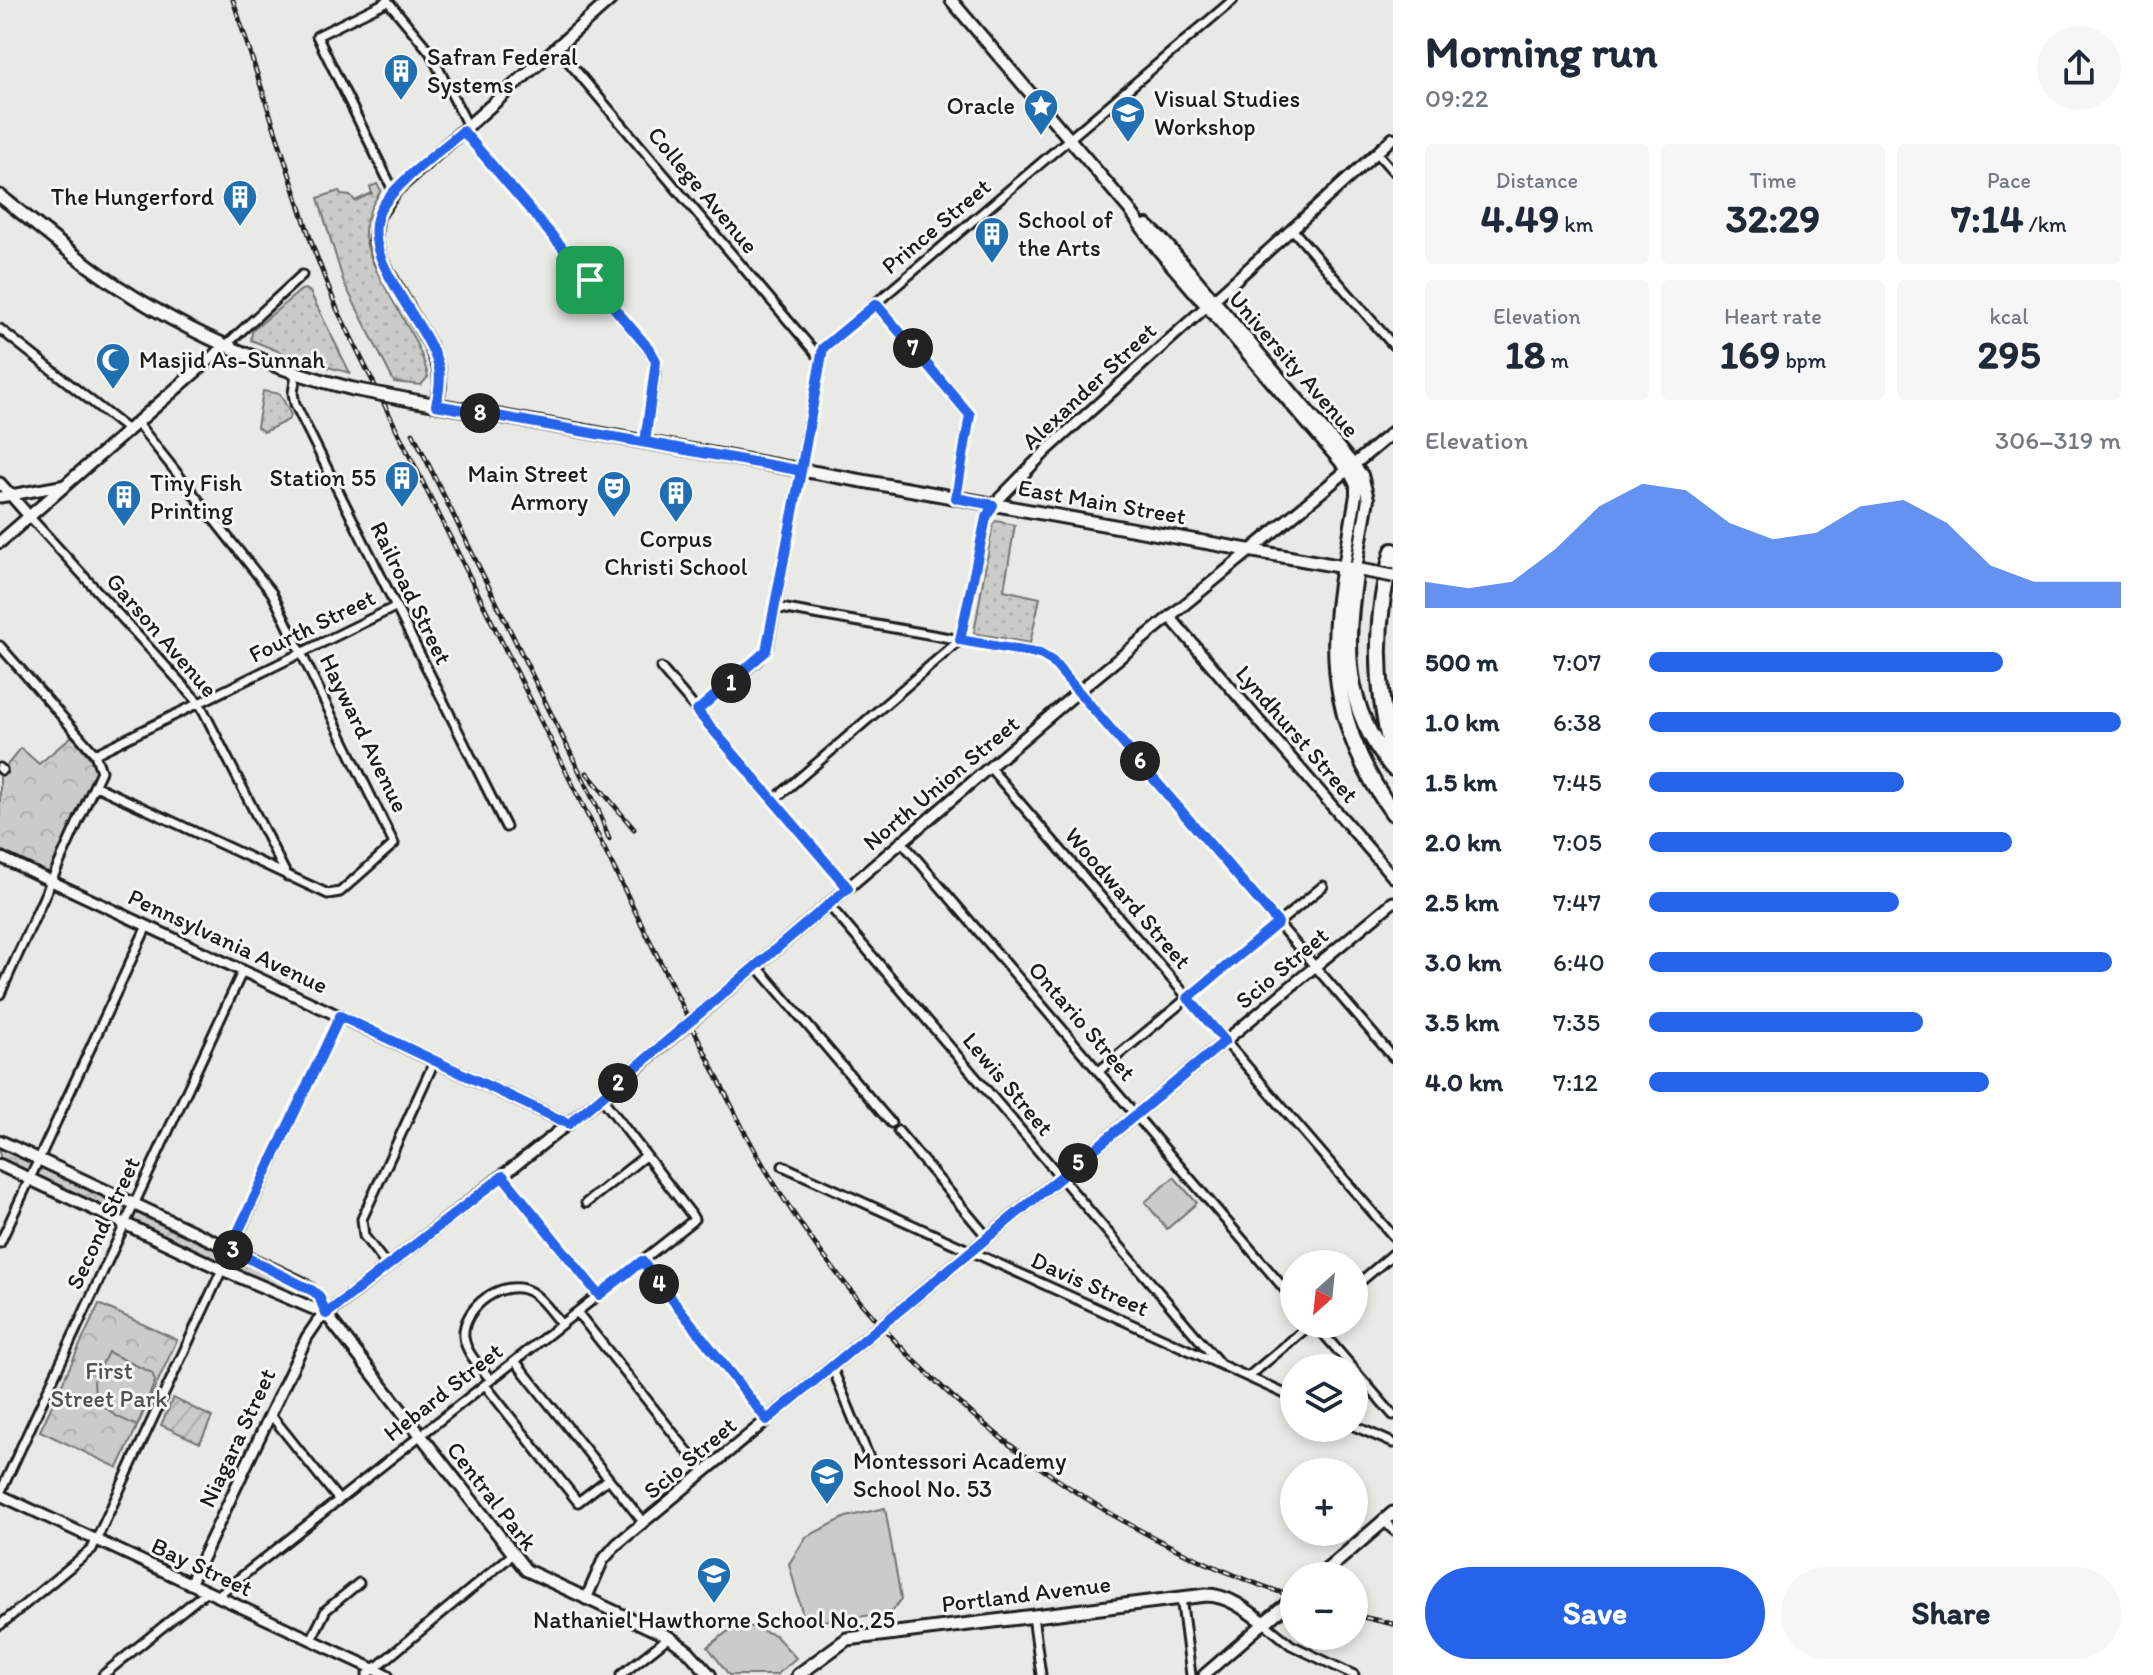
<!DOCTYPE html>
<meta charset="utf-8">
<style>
body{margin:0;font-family:Itim,sans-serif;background:#f6f6f7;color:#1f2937;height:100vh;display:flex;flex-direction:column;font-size:30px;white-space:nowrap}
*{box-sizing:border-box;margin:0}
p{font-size:26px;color:#747a83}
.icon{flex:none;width:44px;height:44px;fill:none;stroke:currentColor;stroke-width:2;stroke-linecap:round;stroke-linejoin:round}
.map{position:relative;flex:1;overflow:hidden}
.drawer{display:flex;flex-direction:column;background:#fff;width:760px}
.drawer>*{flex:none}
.needle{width:52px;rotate:207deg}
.buttons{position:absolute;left:1280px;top:1250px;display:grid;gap:16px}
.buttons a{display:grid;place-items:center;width:88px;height:88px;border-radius:50%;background:#fff;box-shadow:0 4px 12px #0003;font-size:40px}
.pin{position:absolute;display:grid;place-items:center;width:68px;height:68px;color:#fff;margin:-34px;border-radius:16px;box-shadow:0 4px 12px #0006}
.km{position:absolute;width:40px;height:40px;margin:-20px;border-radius:50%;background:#222;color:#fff;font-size:22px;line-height:40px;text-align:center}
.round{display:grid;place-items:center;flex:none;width:84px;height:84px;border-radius:42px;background:#f6f6f7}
.overview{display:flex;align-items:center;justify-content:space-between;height:136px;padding:0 32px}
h1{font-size:44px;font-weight:800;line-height:60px}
.stats{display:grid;grid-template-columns:repeat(3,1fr);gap:12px;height:136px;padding:8px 32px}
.stats div{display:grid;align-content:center;border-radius:8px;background:#f6f6f7;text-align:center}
.stats b{font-size:40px;font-weight:800}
.stats small{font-size:22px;font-weight:400}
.stats p{font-size:22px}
.chart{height:224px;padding:16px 32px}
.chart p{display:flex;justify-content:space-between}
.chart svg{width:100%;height:144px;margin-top:8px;fill:#2563eb;opacity:.7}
.cta{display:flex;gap:16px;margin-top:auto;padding:16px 32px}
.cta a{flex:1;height:92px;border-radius:48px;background:#2563eb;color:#fff;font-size:32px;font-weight:800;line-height:92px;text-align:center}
.cta a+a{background:#f6f6f7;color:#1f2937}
ul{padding:0 32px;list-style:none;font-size:26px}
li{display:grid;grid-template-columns:128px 96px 1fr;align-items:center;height:60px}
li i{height:20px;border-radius:10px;background:#2563eb}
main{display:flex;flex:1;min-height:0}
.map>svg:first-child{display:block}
.grass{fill:url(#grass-dots);stroke:#747472;stroke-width:2}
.park{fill:url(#park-crowns);stroke:#747472;stroke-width:2}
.garden{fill:url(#garden-furrows);stroke:#747472;stroke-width:2}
.pitch{fill:#cbcbc7;stroke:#747472;stroke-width:2}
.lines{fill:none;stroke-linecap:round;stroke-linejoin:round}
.minor-casing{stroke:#1c1c1c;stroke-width:13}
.tertiary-casing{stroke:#1c1c1c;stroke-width:15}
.secondary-casing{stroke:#1c1c1c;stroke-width:16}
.primary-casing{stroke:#1c1c1c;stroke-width:17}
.motorway-casing{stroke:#1c1c1c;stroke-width:20}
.minor{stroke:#f6f6f2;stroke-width:7}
.tertiary{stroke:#f6f6f2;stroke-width:9}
.secondary{stroke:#f6f6f2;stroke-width:10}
.primary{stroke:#f6f6f2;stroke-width:11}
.motorway{stroke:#f6f6f2;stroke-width:14}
.rail-casing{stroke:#1c1c1c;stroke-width:5}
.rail{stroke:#f6f6f2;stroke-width:2;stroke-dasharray:6;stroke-linecap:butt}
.primary-bridge-casing{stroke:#1c1c1c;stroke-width:17;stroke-linecap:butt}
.primary-bridge{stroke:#f6f6f2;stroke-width:11}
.route-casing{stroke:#fff;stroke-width:16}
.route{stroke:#2563eb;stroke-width:10}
.labels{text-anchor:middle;stroke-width:6;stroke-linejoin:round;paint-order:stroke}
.poi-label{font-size:24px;fill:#1c1c1c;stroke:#f6f6f2;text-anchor:start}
.street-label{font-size:24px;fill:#1c1c1c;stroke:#f6f6f2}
.park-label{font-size:24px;fill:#51514f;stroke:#f6f6f2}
</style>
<main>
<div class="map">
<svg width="1393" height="1675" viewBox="0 0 1393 1675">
<defs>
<pattern id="grass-dots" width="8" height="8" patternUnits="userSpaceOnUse" patternTransform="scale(2)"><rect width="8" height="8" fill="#cbcbc7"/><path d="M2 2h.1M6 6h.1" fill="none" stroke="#aeaeaa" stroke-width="1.8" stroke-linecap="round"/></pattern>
<pattern id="park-crowns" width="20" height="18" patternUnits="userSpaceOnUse" patternTransform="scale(2)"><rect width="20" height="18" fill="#cbcbc7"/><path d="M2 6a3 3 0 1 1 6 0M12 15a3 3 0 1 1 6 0" fill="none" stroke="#aeaeaa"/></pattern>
<pattern id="garden-furrows" width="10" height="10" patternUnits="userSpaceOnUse" patternTransform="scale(2)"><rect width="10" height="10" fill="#cbcbc7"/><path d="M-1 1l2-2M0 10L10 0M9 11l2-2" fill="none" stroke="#aeaeaa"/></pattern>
</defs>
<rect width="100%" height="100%" fill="#e9e9e5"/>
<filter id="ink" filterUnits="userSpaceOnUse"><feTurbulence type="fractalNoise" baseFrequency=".0125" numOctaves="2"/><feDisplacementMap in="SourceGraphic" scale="16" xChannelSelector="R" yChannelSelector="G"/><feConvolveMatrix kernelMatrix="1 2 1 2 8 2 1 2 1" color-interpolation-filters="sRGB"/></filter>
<g filter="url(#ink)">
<path class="grass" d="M377,184L381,190C374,203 366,214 365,230C363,268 420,331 428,377L421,385L394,382L344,283L318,198L339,191L342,195L351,196L355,201L372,193L370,187Z
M306,289L310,292L350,373L295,358L251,340L252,331L301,290Z
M263,391L280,394L291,415L288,420L264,432L257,427Z
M996,521L1015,525L1004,590L1040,598L1030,643L974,633L993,523Z"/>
<path class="park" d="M72,736L99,769L51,872L47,875L0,853V776L8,773L7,765L21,748L39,764Z
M0,1146L293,1282L310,1296L316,1305L313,1307L0,1162Z
M99,1304L177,1340L118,1468L40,1431Z"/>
<path class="garden" d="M173,1398L212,1417L200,1443L161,1425Z"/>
<path class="pitch" d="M1174,1177L1197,1203L1167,1229L1145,1202Z
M108,1352L152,1373L155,1381L137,1426L116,1416L95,1399L94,1380Z
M885,1508L901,1599L890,1613L805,1623L789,1564L806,1537L846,1517Z
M748,1626L775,1635L796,1658L776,1675H729L708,1647L727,1632Z"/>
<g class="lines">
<g class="minor-casing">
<path id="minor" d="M387,0L430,52L468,126
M388,1L317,36L394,192
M556,47L820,358
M463,131L654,356L656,370L645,442
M1377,153L1393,171
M1292,229L1393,345
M876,304L970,415L956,498
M0,329L129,431
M225,346L302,275
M296,374L293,393L295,404L506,827
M29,516L200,704L287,876
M775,607L1040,654L1052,661L1393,1057
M0,646L95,754L101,771L0,994
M661,668L848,888
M697,711L758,660L768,647L823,348L1233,0
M95,754L395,607
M0,768L2,770
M990,768L1393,1236
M96,786L328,894L340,892L394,844L272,593L138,424
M774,800L960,640L986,518L993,505
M902,842L1294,1300
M828,904L1220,1364
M757,966L891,1123
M1099,1071L1323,886
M898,1131L988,1238
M783,1166L1294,1398
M503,1176L599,1295
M586,1203L645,1156
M0,1243L147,926
M642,1261L767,1420
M388,1267L364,1236L362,1219L435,1060
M1354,1287L1393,1254
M577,1312L704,1472
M1315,1324L1353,1368
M515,1361L644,1523
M832,1367L870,1460
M1354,1370L1393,1415
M1248,1377L1311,1324
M491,1380C481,1367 466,1354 464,1337C461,1308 504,1276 531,1292C543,1299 552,1314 561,1324
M485,1385L578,1502L608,1479
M270,1414L338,1499
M1354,1426L1393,1443
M0,1493L243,970
M1384,1521L1393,1530
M217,1596L691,1222L694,1219L691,1214L601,1097
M1181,1597L1191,1675
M1033,1616L1041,1675
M1264,1623L1291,1645L1354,1675
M0,1625L92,1549L340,1016
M311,1640L326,1610L359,1583
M103,1675L207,1591
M367,1675L512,1555
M621,1675L669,1637"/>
</g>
<g class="tertiary-casing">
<path id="tertiary" d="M0,483L29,516
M0,497L66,485
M993,505L1046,451L1393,138
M1170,617L1393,877
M0,857L569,1124
M0,1495L387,1675
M190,1584L307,1337L318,1321L607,1093L1079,691L1250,551
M586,1599L603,1560L617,1544L1393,902
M1204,1675L1264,1623"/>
</g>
<g class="secondary-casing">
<path id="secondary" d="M951,0L1129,209L1155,246L1350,473L1356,485V495L1344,567
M1147,225L1163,240L1362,475L1368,499L1356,569
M436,405L440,386L439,369L430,345L381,260L375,241L377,218L396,190L610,0
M0,542L225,346
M1250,551L1393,432
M0,1141L300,1282C314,1291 320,1298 326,1314L526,1570L669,1637L688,1651L710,1675
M0,1165L221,1269L326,1314"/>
</g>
<g class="primary-casing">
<path id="primary" d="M0,196C39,226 76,259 117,286C190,334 268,368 353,389
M410,400L1377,573
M1320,1576L1393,1513
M798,1675L847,1639L1206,1595C1228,1595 1247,1610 1264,1623L1294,1598"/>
</g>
<g class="motorway-casing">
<path id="motorway" d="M1393,551C1373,620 1375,688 1393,757
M1344,567C1326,661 1337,735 1393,813
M1356,569C1344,645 1342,706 1393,768"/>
</g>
<use href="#minor" class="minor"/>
<use href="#tertiary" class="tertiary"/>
<use href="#secondary" class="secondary"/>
<use href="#primary" class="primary"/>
<use href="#motorway" class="motorway"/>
<g class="rail-casing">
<path id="rail" d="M233,0L314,250L337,309L743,1129C858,1346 1060,1520 1294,1597
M413,433L598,809L609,839
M587,773L634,829
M1354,1615L1393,1624"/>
</g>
<use href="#rail" class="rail"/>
<g class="primary-bridge-casing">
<path id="primary-bridge" d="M353,389L410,400
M1377,573L1393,576"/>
</g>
<use href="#primary-bridge" class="primary-bridge"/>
</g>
</g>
<g class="lines" filter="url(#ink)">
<g class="route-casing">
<path id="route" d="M590,280L650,350L656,361L645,442C694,451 743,460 792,469L801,471L766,651L697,711L848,888L569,1124L340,1016L230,1249L313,1291L319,1296L326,1314L503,1176L599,1295L642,1261L767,1420L1225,1041L1188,998L1278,923L1052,661L1040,654L960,640L986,518L993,505L956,498L970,415L876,304L823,348L801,471L792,469L436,405C439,393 441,380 439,368C428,320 353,255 382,207C400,179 438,153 463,131L590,280"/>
</g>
<use href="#route" class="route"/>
</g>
<defs>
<g id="building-pin" transform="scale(1.8)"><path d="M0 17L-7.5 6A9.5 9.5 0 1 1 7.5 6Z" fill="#1f6fb2" stroke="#f6f6f2"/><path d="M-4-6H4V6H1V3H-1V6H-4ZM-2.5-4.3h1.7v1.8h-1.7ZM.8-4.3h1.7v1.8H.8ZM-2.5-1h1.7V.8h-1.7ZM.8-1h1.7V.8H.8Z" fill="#fff"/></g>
<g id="sight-pin" transform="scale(1.8)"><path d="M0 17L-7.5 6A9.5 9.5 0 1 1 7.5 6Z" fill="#1f6fb2" stroke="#f6f6f2"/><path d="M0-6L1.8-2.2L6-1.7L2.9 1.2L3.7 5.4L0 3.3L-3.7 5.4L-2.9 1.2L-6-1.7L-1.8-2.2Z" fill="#fff"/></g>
<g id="university-pin" transform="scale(1.8)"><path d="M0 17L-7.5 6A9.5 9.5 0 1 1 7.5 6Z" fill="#1f6fb2" stroke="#f6f6f2"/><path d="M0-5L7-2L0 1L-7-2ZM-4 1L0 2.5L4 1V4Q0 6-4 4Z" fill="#fff"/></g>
<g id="mosque-pin" transform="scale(1.8)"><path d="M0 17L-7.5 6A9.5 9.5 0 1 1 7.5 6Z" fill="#1f6fb2" stroke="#f6f6f2"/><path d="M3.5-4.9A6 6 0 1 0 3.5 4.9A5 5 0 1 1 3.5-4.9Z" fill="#fff"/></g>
<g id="theatre-pin" transform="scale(1.8)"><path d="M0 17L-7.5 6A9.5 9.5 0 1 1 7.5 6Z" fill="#1f6fb2" stroke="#f6f6f2"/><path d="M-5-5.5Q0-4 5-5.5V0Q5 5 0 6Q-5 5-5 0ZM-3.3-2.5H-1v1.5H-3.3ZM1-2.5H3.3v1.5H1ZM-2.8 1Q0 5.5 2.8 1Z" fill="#fff"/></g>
<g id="school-pin" transform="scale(1.8)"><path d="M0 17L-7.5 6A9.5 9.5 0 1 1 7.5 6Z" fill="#1f6fb2" stroke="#f6f6f2"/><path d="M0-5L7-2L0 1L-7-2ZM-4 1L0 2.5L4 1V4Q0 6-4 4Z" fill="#fff"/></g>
</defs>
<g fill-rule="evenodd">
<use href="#building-pin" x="401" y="71"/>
<use href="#sight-pin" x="1041" y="106"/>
<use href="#university-pin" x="1128" y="113"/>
<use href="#building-pin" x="240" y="197"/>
<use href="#building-pin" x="992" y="234"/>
<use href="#mosque-pin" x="113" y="360"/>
<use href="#building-pin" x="402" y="478"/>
<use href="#theatre-pin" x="614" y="488"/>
<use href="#building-pin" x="676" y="493"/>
<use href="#building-pin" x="124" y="497"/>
<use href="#school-pin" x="827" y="1475"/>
<use href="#school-pin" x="714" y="1574"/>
</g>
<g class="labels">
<g class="poi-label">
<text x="427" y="65">Safran Federal<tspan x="427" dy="28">Systems</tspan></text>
<text x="1154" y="107">Visual Studies<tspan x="1154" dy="28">Workshop</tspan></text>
<text x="1015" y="114" text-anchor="end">Oracle</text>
<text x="214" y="205" text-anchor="end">The Hungerford</text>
<text x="1018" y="228">School of<tspan x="1018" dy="28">the Arts</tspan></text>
<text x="139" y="368">Masjid As-Sunnah</text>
<text x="588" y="482" text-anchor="end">Main Street<tspan x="588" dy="28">Armory</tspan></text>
<text x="376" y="486" text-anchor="end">Station 55</text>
<text x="150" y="491">Tiny Fish<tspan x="150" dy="28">Printing</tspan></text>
<text x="676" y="547" text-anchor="middle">Corpus<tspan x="676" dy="28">Christi School</tspan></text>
<text x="853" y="1469">Montessori Academy<tspan x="853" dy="28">School No. 53</tspan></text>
<text x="714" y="1628" text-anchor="middle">Nathaniel Hawthorne School No. 25</text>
</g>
<g class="street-label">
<text transform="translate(703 190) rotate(50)" y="8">College Avenue</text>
<text transform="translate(936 226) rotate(-40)" y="8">Prince Street</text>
<text transform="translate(1294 364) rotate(49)" y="8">University Avenue</text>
<text transform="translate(1089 386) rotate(-43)" y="8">Alexander Street</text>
<text transform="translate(1102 502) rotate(10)" y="8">East Main Street</text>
<text transform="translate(411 593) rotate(64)" y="8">Railroad Street</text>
<text transform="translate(312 626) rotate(-26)" y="8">Fourth Street</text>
<text transform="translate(162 635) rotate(49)" y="8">Garson Avenue</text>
<text transform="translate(364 733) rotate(64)" y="8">Hayward Avenue</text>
<text transform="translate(1297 734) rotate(49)" y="8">Lyndhurst Street</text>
<text transform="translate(941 783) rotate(-40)" y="8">North Union Street</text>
<text transform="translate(1128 898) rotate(49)" y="8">Woodward Street</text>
<text transform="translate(228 941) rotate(25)" y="8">Pennsylvania Avenue</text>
<text transform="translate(1282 968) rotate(-40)" y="8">Scio Street</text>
<text transform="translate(1082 1021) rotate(49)" y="8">Ontario Street</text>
<text transform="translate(1008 1084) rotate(50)" y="8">Lewis Street</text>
<text transform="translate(103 1223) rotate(-65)" y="8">Second Street</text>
<text transform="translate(1090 1284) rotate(24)" y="8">Davis Street</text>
<text transform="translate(443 1392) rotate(-38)" y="8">Hebard Street</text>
<text transform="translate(237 1438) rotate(-65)" y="8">Niagara Street</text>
<text transform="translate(690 1458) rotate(-40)" y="8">Scio Street</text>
<text transform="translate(492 1496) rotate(52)" y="8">Central Park</text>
<text transform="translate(202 1567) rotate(25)" y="8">Bay Street</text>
<text transform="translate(1026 1594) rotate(-7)" y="8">Portland Avenue</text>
</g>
<g class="park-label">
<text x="109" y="1379">First<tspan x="109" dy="28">Street Park</tspan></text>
</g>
</g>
</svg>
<div class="buttons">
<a><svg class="needle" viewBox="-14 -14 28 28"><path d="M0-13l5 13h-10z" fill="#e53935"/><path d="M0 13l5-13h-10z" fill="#747a83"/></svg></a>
<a><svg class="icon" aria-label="layers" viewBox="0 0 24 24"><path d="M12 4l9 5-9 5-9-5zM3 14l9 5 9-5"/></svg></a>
<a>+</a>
<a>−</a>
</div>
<div class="pin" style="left:590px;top:280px;background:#1e9e55"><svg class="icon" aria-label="arrive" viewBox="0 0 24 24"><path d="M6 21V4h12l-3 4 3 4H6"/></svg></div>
<b class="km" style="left:731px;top:683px">1</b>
<b class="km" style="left:618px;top:1083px">2</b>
<b class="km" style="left:233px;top:1250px">3</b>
<b class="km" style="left:659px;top:1284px">4</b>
<b class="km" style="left:1078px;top:1163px">5</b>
<b class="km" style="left:1140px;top:761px">6</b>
<b class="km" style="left:913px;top:348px">7</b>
<b class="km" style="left:480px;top:413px">8</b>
</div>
<section class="drawer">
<div class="overview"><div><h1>Morning run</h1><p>09:22</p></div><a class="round"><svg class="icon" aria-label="share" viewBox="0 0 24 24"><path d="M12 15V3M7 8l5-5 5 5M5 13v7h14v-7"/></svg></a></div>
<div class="stats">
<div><p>Distance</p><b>4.49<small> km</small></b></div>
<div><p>Time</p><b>32:29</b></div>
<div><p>Pace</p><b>7:14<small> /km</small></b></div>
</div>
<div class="stats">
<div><p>Elevation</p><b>18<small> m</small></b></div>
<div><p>Heart rate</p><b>169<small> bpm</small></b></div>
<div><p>kcal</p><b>295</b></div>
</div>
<div class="chart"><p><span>Elevation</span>306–319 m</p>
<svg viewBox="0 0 160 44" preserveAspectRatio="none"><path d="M0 44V36L10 38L20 36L30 26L40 13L50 6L60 8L70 18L80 23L90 21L100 13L110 11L120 18L130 31L140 36L150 36L160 36V44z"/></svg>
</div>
<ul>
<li><b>500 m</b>7:07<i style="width:75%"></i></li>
<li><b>1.0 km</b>6:38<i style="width:100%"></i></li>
<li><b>1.5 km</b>7:45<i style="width:54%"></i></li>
<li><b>2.0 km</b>7:05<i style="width:77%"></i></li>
<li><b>2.5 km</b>7:47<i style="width:53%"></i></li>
<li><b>3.0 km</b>6:40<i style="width:98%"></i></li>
<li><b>3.5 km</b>7:35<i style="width:58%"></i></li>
<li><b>4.0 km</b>7:12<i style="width:72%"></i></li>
</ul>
<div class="cta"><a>Save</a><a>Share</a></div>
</section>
</main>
